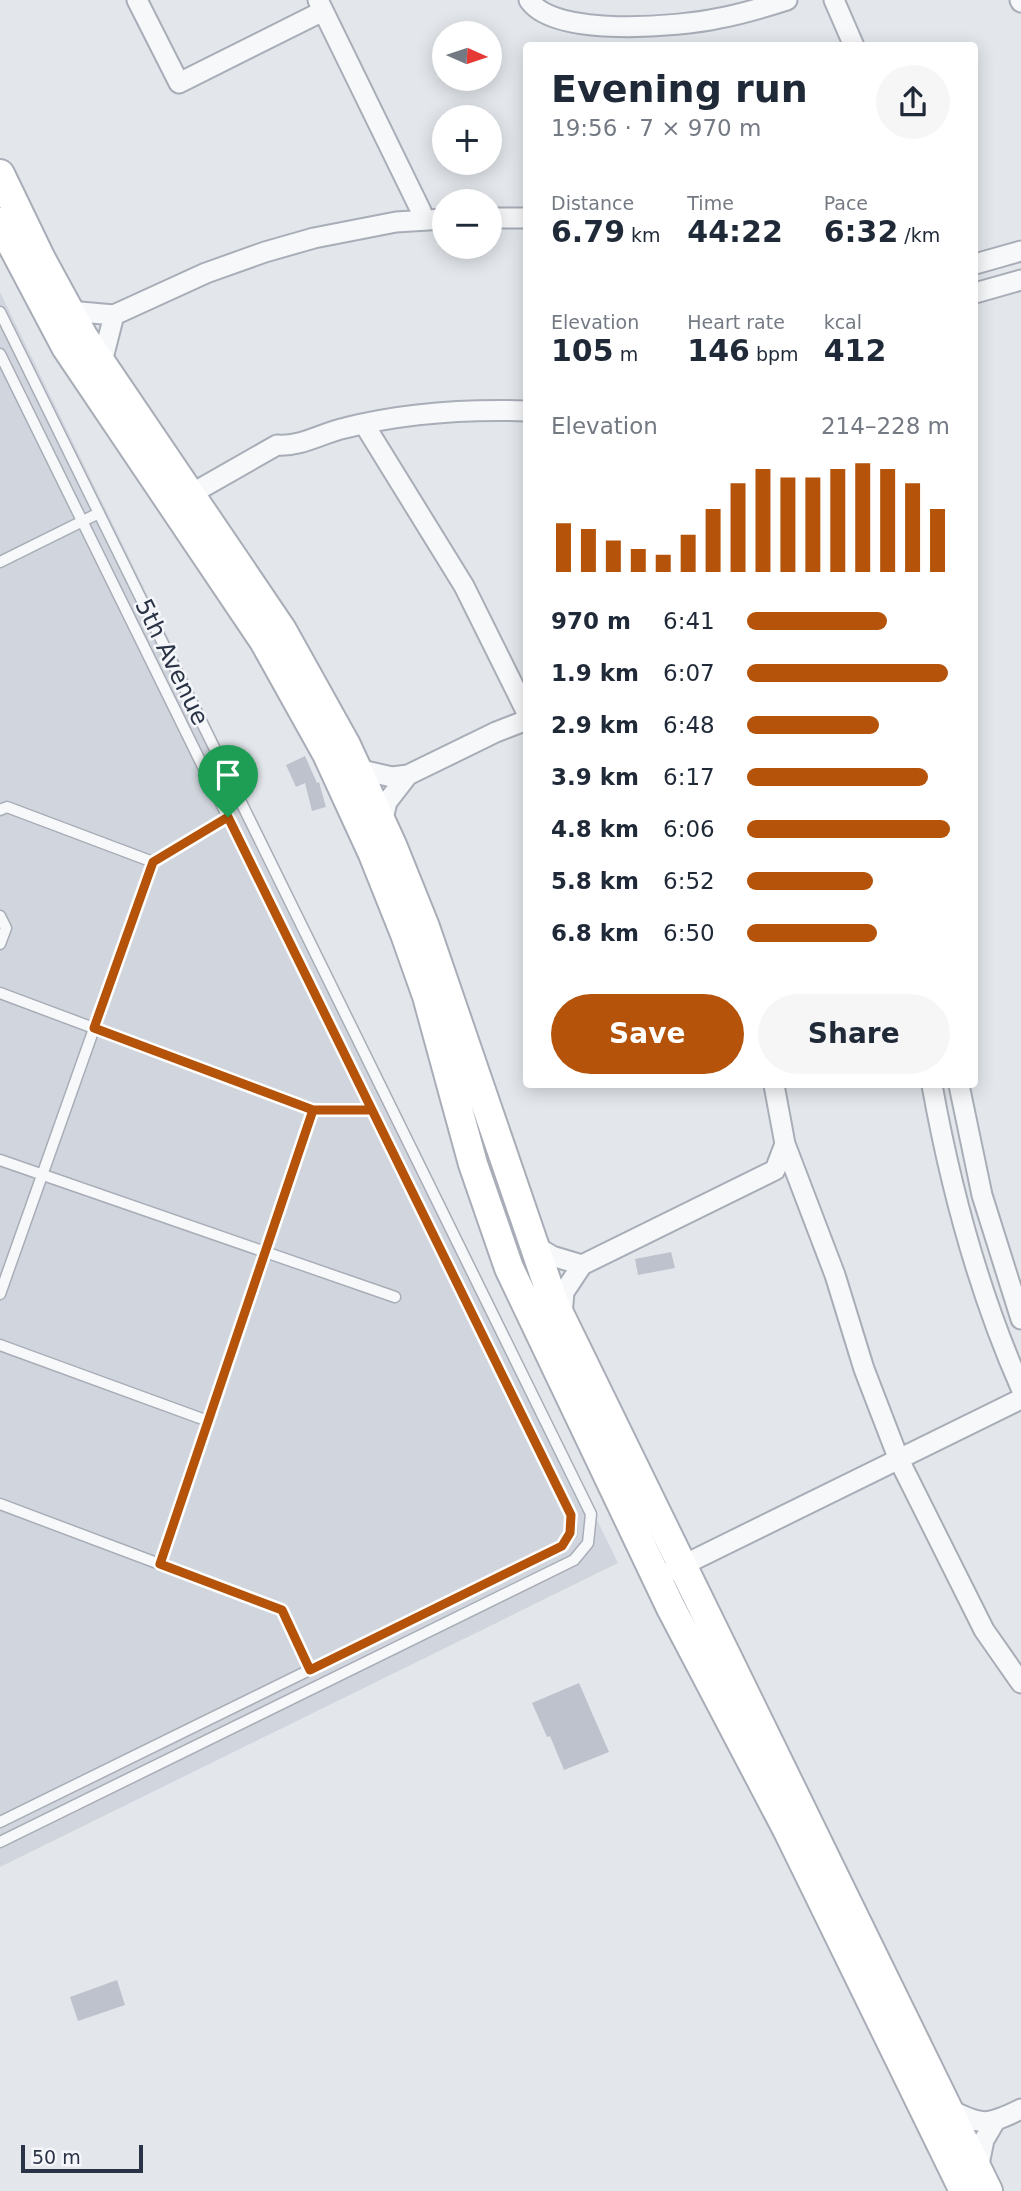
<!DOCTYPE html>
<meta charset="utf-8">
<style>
body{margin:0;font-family:"DejaVu Sans",sans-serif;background:#f6f6f7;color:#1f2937;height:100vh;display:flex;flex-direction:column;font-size:26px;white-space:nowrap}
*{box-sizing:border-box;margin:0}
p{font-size:23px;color:#747a83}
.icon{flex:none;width:38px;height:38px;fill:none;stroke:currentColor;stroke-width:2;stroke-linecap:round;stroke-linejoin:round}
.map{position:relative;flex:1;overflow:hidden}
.sheet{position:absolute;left:523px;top:42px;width:455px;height:1046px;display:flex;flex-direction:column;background:#fff;border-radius:7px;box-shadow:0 4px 18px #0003}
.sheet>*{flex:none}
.needle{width:46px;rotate:93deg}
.tools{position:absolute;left:432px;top:21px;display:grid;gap:14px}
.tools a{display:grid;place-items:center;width:70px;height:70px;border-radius:50%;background:#fff;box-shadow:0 4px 18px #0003;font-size:35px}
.scale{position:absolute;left:21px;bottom:18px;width:122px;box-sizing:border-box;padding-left:7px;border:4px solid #2a3346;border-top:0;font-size:19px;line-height:24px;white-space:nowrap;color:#2a3346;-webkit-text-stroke:5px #f4f6f9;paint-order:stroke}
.pin{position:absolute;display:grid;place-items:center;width:60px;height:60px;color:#fff;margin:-72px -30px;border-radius:50% 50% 50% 0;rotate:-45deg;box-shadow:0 0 7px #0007}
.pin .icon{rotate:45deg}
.round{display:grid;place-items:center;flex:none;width:74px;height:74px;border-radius:37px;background:#f6f6f7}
.summary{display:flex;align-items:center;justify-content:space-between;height:119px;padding:0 28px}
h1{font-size:38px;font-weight:700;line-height:52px}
.metrics{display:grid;grid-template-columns:repeat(3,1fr);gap:10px;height:119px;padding:7px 28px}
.metrics div{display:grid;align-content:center}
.metrics b{font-size:30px;font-weight:700}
.metrics small{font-size:19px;font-weight:400}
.metrics p{font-size:19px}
.chart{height:196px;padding:14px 28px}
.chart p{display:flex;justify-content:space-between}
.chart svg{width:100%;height:126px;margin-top:7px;stroke:#b45309;stroke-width:6}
.button{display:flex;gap:14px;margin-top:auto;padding:14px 28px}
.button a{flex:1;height:80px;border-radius:42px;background:#b45309;color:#fff;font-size:28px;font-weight:700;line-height:80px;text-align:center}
.button a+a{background:#f6f6f7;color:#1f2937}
ul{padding:0 28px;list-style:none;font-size:23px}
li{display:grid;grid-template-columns:112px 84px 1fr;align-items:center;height:52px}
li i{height:18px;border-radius:9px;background:#b45309}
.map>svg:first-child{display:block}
.built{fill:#d1d6de}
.building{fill:#bdc2cd}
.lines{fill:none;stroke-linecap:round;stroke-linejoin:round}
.lane-casing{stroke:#a8adb7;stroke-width:13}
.street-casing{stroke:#a8adb7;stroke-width:23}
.secondary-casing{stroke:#a8adb7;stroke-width:32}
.lane{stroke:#f7f8fa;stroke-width:10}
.street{stroke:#f7f8fa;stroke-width:19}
.secondary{stroke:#fff;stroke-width:28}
.route-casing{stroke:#fff;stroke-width:14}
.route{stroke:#b45309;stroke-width:9}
.labels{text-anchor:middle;stroke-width:5;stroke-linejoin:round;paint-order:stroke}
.street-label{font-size:24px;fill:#2a3346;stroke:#f4f6f9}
</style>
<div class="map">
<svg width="1021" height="2191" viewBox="0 0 1021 2191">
<rect width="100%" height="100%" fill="#e3e7ec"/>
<path class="built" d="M0,292L618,1563L0,1867Z"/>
<path class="building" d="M305,756L317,783L319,782L326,807L312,811L305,783L296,787L286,765Z
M671,1252L675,1268L638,1275L635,1259Z
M579,1683L609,1752L564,1770L550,1736L547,1737L532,1703Z
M117,1980L125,2005L78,2021L70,1997Z"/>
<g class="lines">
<g class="lane-casing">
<path id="lane" d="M0,312L591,1514L588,1543L574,1560L0,1842
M0,354L571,1515V1533L562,1546L0,1822
M0,562L99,513
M0,810L7,807L153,862
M0,916L6,928L0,944
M0,993L313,1110
M0,1160L395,1297
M0,1294L153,862L228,817
M0,1345L208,1421
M0,1504L282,1610L310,1670
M160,1564L313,1110H372"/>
</g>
<g class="street-casing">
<path id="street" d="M137,0L179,83L323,11
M318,0L421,211L423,220
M529,0C554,38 679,27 720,18C743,14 765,7 787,0
M834,0L854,46
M1020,0L1021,2
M490,218H527
M975,264L1021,251
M975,293L1021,280
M69,311L114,315L206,273L265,252L314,238L396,222L444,219
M102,362L114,315
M364,424L464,586L527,713
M191,494L277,445C301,447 322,433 345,428C404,413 465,409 527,411
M357,769L392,777L408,775
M382,823L387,802L408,775L496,732L527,720
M932,1085C951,1190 978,1291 1021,1388
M959,1085L982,1195L1021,1319
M785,1144L835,1275L864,1369L899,1460L984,1630L1021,1683
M532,1244L552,1256L582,1265
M562,1315L564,1292L582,1265L775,1170L785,1144L774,1085
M657,1578L1021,1399
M947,2108C981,2126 987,2126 1021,2109
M978,2169L984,2140L994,2123"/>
</g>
<g class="secondary-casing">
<path id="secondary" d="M0,174L41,259L83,336L282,630L346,745L392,845L425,927L554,1303L988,2191
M0,222L66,347L264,641L327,754L373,854L405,934L427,996L473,1164L509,1268L671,1608L788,1831L964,2191"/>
</g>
<use href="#lane" class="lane"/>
<use href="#street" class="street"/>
<use href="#secondary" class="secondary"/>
</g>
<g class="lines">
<g class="route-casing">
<path id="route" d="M228,817L372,1110H313L160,1564L282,1610L310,1670L562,1546L570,1533L571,1515L372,1110H313L94,1028L153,862L228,817"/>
</g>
<use href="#route" class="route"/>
</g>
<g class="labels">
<g class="street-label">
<text transform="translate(172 662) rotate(64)" y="8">5th Avenue</text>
</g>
</g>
</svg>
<div class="tools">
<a><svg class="needle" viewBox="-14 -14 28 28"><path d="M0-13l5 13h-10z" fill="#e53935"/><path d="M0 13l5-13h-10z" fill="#747a83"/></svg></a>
<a>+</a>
<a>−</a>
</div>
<div class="scale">50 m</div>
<div class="pin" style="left:228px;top:817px;background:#1e9e55"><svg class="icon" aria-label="arrive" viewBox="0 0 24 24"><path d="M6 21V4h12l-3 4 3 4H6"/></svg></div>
<section class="sheet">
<div class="summary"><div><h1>Evening run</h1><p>19:56 · 7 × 970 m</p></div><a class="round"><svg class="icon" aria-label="share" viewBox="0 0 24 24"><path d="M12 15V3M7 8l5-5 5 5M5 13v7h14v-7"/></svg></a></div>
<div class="metrics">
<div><p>Distance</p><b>6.79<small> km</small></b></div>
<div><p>Time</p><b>44:22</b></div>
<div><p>Pace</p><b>6:32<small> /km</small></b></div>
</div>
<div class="metrics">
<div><p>Elevation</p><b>105<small> m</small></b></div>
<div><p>Heart rate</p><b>146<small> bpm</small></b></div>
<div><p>kcal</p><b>412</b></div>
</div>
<div class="chart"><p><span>Elevation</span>214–228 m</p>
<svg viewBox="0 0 160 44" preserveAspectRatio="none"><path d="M5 44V27M15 44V29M25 44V33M35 44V36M45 44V38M55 44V31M65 44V22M75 44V13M85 44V8M95 44V11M105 44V11M115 44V8M125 44V6M135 44V8M145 44V13M155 44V22"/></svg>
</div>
<ul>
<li><b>970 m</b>6:41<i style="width:69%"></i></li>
<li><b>1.9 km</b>6:07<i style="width:99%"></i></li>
<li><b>2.9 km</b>6:48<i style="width:65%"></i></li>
<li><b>3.9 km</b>6:17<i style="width:89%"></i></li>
<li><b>4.8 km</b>6:06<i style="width:100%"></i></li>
<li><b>5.8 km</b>6:52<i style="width:62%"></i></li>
<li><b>6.8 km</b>6:50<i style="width:64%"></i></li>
</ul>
<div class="button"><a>Save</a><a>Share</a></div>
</section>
</div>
